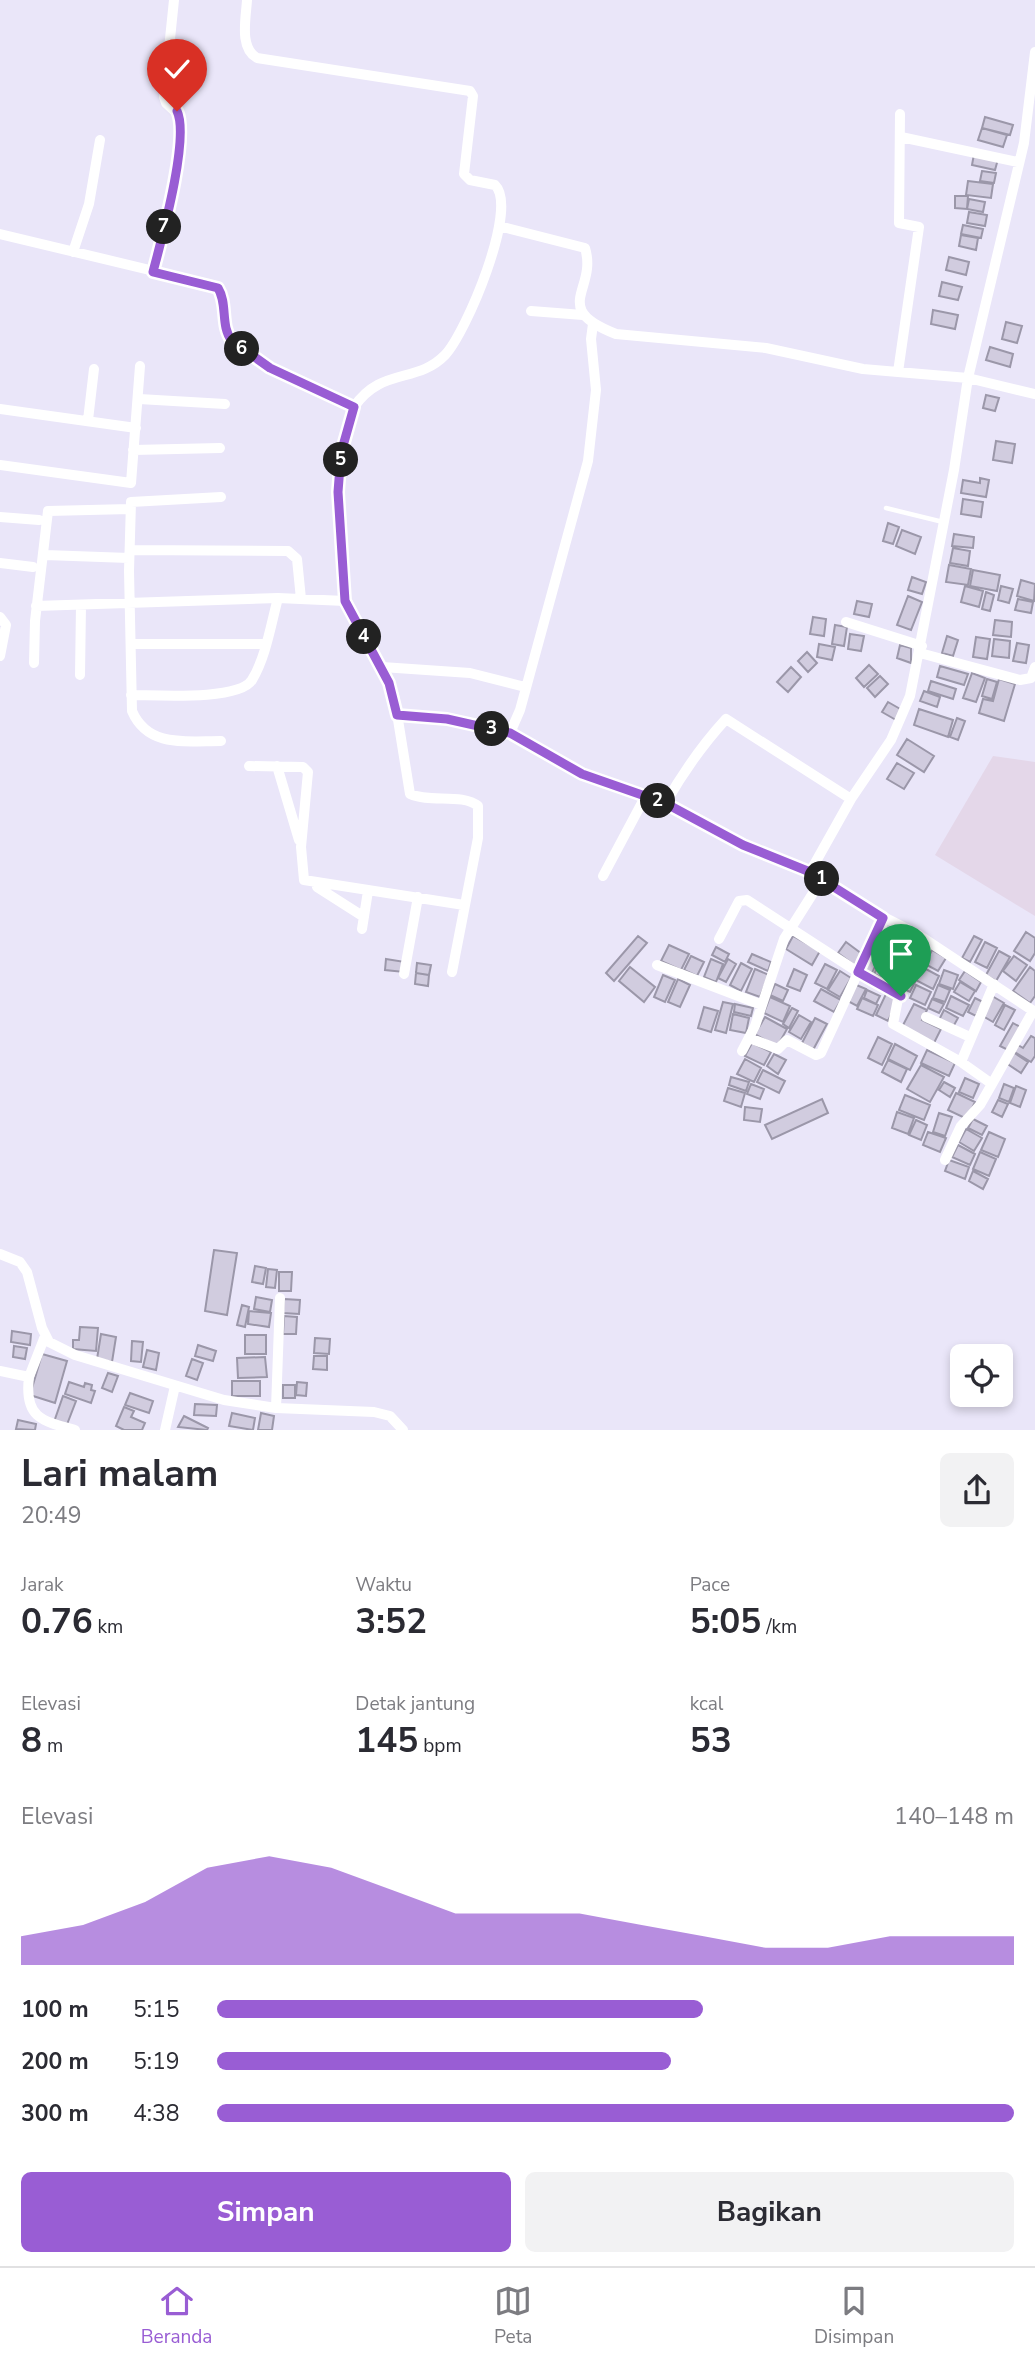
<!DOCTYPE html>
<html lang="id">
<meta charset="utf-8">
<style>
body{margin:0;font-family:"Nunito Sans",sans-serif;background:#f2f2f3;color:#2b2b33;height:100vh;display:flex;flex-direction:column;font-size:26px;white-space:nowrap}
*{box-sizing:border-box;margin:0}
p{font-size:23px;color:#7c7c81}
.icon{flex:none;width:38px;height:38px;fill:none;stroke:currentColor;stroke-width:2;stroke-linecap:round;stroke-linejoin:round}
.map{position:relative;height:1430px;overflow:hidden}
.side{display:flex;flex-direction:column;background:#fff;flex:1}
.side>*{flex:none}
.fabs{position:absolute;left:950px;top:1344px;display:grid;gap:14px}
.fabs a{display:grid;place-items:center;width:63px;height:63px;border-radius:10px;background:#fff;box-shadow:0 4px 10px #0003;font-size:35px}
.pin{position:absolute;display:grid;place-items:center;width:60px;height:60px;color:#fff;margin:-72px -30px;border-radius:50% 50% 50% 0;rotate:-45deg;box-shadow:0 0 7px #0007}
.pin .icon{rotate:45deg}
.km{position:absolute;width:35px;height:35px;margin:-18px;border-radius:50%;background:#222;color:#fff;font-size:19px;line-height:35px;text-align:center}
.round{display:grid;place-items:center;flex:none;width:74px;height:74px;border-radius:10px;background:#f2f2f3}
.overview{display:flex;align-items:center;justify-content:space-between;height:119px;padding:0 21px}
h1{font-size:38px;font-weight:700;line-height:52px}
.figures{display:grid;grid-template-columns:repeat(3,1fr);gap:10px;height:119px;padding:7px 21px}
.figures div{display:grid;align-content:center}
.figures b{font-size:35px;font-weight:700}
.figures small{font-size:19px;font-weight:400}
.figures p{font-size:19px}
.chart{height:196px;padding:14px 21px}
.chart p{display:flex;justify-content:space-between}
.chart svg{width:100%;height:126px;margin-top:7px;fill:#995dd4;opacity:.7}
.action{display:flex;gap:14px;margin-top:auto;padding:14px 21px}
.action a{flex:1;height:80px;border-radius:10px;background:#995dd4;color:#fff;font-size:28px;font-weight:700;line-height:80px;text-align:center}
.action a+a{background:#f2f2f3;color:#2b2b33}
ul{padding:0 21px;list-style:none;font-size:23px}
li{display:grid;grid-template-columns:112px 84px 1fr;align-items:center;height:52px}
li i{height:18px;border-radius:9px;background:#995dd4}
.tab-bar{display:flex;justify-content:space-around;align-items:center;height:98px;border-top:2px solid #e1e1e2;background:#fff;font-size:19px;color:#7c7c81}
.tab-bar a{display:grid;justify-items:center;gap:4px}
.tab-bar .selected{color:#995dd4}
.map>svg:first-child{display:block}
.industrial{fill:#e4d7e9}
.building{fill:#d1ccdf;stroke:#9b97a9;stroke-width:2}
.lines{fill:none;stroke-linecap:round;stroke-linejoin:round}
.lane{stroke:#fff;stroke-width:4.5}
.street{stroke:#fff;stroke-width:10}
.route-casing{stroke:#fff;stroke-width:14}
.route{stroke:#995dd4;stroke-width:9}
</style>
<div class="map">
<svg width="1035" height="1430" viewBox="0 0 1035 1430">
<rect width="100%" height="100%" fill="#eae6f9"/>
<path class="industrial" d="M993,756L1035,762V916L935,855Z"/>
<path class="building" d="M985,117L1013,125L1010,135L982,128Z
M982,128L1007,135L1003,147L978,140Z
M974,154L998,159L995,170L972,165Z
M982,171L996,173L994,183L980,181Z
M968,181L993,184L991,198L966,195Z
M955,196H968L967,209L955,208Z
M969,199L985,202L983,212L967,209Z
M969,212L987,215L985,226L967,223Z
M963,225L983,229L981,238L961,234Z
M961,235L978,238L976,250L959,246Z
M949,257L969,262L966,275L946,270Z
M942,282L962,287L958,300L939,296Z
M933,310L958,315L955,329L931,324Z
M1006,322L1022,326L1017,343L1002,339Z
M990,347L1013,354L1010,367L986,360Z
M986,395L999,398L995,411L983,408Z
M996,441L1015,444L1012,463L993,460Z
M980,478L989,480L986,497L961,493L963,480L980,483Z
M963,499L983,502L981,517L961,514Z
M888,523L899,527L893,544L883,541Z
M902,530L921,537L915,554L896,546Z
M954,534L974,537L973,548L952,546Z
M953,548L970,551L968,566L950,563Z
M949,565L971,569L968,585L946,582Z
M973,570L1000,575L997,591L970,586Z
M912,577L926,582L922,594L908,590Z
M1021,580L1035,584L1034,601L1017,596Z
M965,586L983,591L979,607L961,602Z
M1001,586L1013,589L1009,603L998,600Z
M986,592L994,595L990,611L982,609Z
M908,596L922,602L911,630L897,625Z
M1018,599L1033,602L1031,613L1015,610Z
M857,601L872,604L869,617L854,614Z
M813,617L826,619L824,636L810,634Z
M995,620L1012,622L1011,637L993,635Z
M835,625L847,627L844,646L832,644Z
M850,634L864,636L861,651L848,649Z
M947,636L958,640L953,656L942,653Z
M976,637L990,639L987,659L973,657Z
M994,639L1010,641L1009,658L992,656Z
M1017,643L1029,645L1026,663L1013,661Z
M819,644L835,647L832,660L817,657Z
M900,645L911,648V663L897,658Z
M807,652L817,663L808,672L798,661Z
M869,665L878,674L864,687L856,678Z
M940,666L968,674L964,685L937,677Z
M791,667L801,677L788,692L777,682Z
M972,673L985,678L976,702L963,698Z
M880,676L888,684L875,697L867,688Z
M987,679L997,682L992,699L982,696Z
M999,679L1015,684L1004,721L979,713L983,699L993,701Z
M931,681L956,689L953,699L928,691Z
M924,691L940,697L937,707L920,701Z
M888,702L902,710L896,720L882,712Z
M919,709L953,720L948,737L914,725Z
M957,718L965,721L958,740L950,737Z
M907,739L934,756L924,772L897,755Z
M897,763L914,773L904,789L887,779Z
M896,931L906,936L885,979L874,974Z
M1026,932L1035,938V953L1030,961L1014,951Z
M638,936L647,943L614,981L606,973Z
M793,936L820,951L812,965L786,949Z
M974,936L982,940L970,962L962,958Z
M846,942L862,954L854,965L838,953Z
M985,942L997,948L987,968L975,962Z
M669,945L689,954L681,970L661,961Z
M716,947L729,954L725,962L712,955Z
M872,947L882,952L871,975L860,970Z
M932,950L946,958L938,971L925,964Z
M999,951L1010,957L996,981L986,975Z
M752,954L771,962L768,971L748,962Z
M691,956L704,962L697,976L684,970Z
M1014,956L1027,965L1016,981L1003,971Z
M386,959L405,962L404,972L385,970Z
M711,959L723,964L716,982L704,977Z
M728,959L736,964L726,982L718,978Z
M909,960L939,976L933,989L916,980L910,992L896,985Z
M417,963L431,965L429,975L416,973Z
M741,963L752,969L741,991L730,985Z
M825,964L837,970L827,989L815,983Z
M630,967L655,987L644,1002L619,981Z
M1030,967L1035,971V996L1030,1003L1013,991Z
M755,969L769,975L760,997L746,992Z
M794,969L807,975L800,991L787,986Z
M944,970L958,975L953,989L939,984Z
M840,971L851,978L840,997L828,990Z
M965,971L981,982L976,991L959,980Z
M416,973L429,975L428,986L415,984Z
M663,975L675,980L665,1002L654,997Z
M678,979L690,985L680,1007L668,1002Z
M960,982L975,991L969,1001L954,992Z
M775,984L788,990L783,1001L770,995Z
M854,984L866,989L857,1006L846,1000Z
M916,985L931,992L925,1005L910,998Z
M938,985L950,990L945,1002L933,998Z
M821,989L841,1000L834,1012L814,1001Z
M867,990L880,996L876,1004L864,998Z
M886,994L898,999L888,1021L876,1015Z
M951,996L969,1005L963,1016L946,1008Z
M992,996L1004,1003L993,1022L981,1015Z
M770,997L790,1006L783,1022L764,1013Z
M862,998L878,1005L873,1016L857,1009Z
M975,998L983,1002L976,1016L968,1012Z
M932,999L944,1004L939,1013L928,1008Z
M723,1002L733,1004L726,1033L715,1030Z
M735,1004L753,1008L751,1016L734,1012Z
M914,1004L927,1010L922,1020L941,1029L934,1043L902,1027Z
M1005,1005L1015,1010L1004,1030L995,1025Z
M704,1007L718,1011L711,1032L698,1028Z
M792,1008L798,1011L789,1028L783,1024Z
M944,1010L958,1018L953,1027L939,1020Z
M733,1014L749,1018L746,1033L730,1030Z
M799,1015L811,1022L801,1039L789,1032Z
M765,1017L787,1029L777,1047L755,1034Z
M815,1018L827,1024L813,1050L802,1043Z
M1013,1023L1022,1028L1010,1051L1000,1046Z
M1031,1036L1035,1038V1056L1031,1062L1013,1051L1018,1045L1023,1048Z
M878,1037L892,1044L882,1065L868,1058Z
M752,1043L771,1052L764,1065L745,1056Z
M895,1044L917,1056L910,1070L888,1059Z
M927,1050L955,1063L949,1076L921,1063Z
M1013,1052L1028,1062L1021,1073L1006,1063Z
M774,1054L786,1060L778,1074L767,1066Z
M745,1059L761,1068L754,1082L737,1074Z
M888,1060L907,1069L901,1082L882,1072Z
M921,1065L944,1077L930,1102L907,1089Z
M763,1070L785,1081L779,1093L757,1082Z
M731,1077L749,1082L746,1091L729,1085Z
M965,1078L979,1084L973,1098L959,1092Z
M944,1082L955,1088L950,1097L939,1090Z
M751,1084L764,1089L760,1099L747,1094Z
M1004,1084L1014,1088L1009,1102L999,1098Z
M1016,1086L1026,1090L1020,1107L1010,1103Z
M728,1088L745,1093L741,1107L724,1101Z
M956,1093L975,1102L967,1119L948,1110Z
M905,1095L930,1105L924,1120L899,1110Z
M822,1099L828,1113L772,1139L765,1125Z
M998,1100L1008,1104L1002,1117L992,1112Z
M745,1107L762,1109L760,1122L744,1120Z
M897,1112L914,1118L908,1134L892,1128Z
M939,1113L952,1117L945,1136L933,1132Z
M973,1119L987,1126L982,1135L968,1128Z
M916,1120L927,1125L921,1140L909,1135Z
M966,1129L982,1138L974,1151L959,1142Z
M928,1132L946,1138L940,1152L923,1145Z
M989,1132L1005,1139L998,1157L981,1150Z
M958,1145L975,1154L970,1165L952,1157Z
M980,1152L996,1159L989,1176L973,1169Z
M949,1160L969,1167L965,1179L945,1171Z
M973,1171L988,1179L983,1189L969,1181Z
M214,1250L237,1253L227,1315L205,1311Z
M255,1266L266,1268L263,1284L252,1282Z
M268,1269L277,1270L275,1288L266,1287Z
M279,1272H292L291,1291H279Z
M256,1297L272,1300L270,1312L254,1309Z
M284,1299L300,1300L299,1314L283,1313Z
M242,1305L249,1307L245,1327L237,1325Z
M249,1311L271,1313L269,1327L248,1324Z
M284,1316L297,1317L296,1334H283Z
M80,1327L98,1328L96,1351L73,1349V1340H79Z
M12,1331L31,1334L30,1345L11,1342Z
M101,1334L116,1337L112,1362L97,1359Z
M245,1335H266V1354H245Z
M315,1338L330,1339L329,1354L314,1353Z
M132,1341L143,1342L141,1362L131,1361Z
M198,1345L216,1351L213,1361L195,1356Z
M14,1346L27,1348L25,1359L13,1357Z
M147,1350L159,1353L156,1370L143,1367Z
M42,1354L67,1361L55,1403L30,1395Z
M314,1356H327V1370L313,1369Z
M265,1357L267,1377L238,1378L237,1358Z
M192,1359L203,1363L197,1380L186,1376Z
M108,1373L118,1376L112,1392L102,1388Z
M232,1381H260V1396H232Z
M69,1382L84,1387L85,1383L92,1385L91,1390L95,1391L91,1403L65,1394Z
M297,1382L307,1383L306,1396L296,1395Z
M283,1385H295V1398H283Z
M130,1393L153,1401L149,1413L125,1405Z
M63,1396L76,1401L66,1427L54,1422Z
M195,1404L217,1405L216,1416L194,1415Z
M124,1407L134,1411L131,1417L145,1423L142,1430H124L116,1426Z
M232,1413L255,1418L253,1430L229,1426Z
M261,1413L274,1416L272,1430H258Z
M184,1416L208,1428L207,1430L178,1427Z
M18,1420L36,1424L35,1430L16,1429Z"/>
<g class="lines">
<path class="lane" d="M886,508L943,522"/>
<path class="street" d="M247,0C246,18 239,48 257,58L470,91L473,96L464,174L470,180L495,185C519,208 466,333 445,355C417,384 381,367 354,407
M901,137L1018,162
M499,226L585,248C598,290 549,308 616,334L766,348L863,369L968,378L1034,394
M0,234L212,285C232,296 219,325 232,341L270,368L354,407L341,453L338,491L345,601L394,695L410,794C430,803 462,793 478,806V838L452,972
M73,252L89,204L100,140
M153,272C162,235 187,150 179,115L166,103L164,97L174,0
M531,311L583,315
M898,372L919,227L899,223L900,114
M139,399L225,404
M0,409L136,428
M88,420L94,369
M133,450L220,448
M0,465L131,483L140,366
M0,517L39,520
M130,550L288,551L297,559L301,599
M45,555L129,558
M0,563L33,567
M36,606L278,598L345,601
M0,617L6,625L0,656
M846,622L922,646
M131,644H265
M920,653L1020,680L1031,678L1035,667
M34,663L35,621L48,511L130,509
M382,667L470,673L525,687
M80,675L81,605
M131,695C155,695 239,701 252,680C266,657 271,624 278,598
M397,715L447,718L510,733L582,774L665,804L743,845L810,872L868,909L917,934L1035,1012
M510,733L520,710L588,461L596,390L591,339L593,324
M221,741C186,741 148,748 132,711L129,571L131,502L221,497
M249,766L303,767L308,772L301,847L304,880L464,905
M277,766L299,840
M665,804C681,776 704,743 726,719L851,799
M810,872L851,799L891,740L910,696L954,470L968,378L1024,143L1035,52
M603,876L645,797
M317,887L364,917
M362,929L368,891
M719,939L739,901L747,900L858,972L899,994L893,1024L961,1062L992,1084L980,1105L961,1126L945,1160
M657,965L762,1005
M404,974L418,897
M926,1017L970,1037
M749,1038L778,1049L787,1040L816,1055L821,1053L883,918
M742,1051L755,1026L784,939L822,879
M961,1062L994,984
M992,1084L1033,1011
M0,1254L20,1262L27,1272L42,1328L49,1342L75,1355L224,1400L276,1408L374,1412L390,1416L403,1430
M0,1371L29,1377L45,1336
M29,1377C24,1417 41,1421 75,1430
M276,1408L280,1298
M165,1430L175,1386"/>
</g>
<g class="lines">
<g class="route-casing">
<path id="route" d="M177,111C190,138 161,241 153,272L218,288C228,304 220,326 232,341L270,368L354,407L341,453L338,492L345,601L389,683L397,715L447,719L510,733L582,774L665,803L743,845L810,872L883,918L858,972L901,996"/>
</g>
<use href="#route" class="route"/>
</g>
</svg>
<div class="fabs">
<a><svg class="icon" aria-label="locate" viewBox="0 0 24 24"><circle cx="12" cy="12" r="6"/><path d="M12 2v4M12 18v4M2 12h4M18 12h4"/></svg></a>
</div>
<div class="pin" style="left:901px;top:996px;background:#1e9e55"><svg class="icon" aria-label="arrive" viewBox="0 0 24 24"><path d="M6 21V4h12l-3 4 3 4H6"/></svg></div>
<div class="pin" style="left:177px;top:111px;background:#d93025"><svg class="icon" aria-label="check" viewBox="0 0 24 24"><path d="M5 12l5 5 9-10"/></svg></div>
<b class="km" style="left:822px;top:879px">1</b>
<b class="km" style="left:658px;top:801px">2</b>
<b class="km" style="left:492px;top:729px">3</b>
<b class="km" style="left:364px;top:637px">4</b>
<b class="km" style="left:341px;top:460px">5</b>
<b class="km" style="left:242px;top:349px">6</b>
<b class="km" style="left:164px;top:227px">7</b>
</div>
<section class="side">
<div class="overview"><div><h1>Lari malam</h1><p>20:49</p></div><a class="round"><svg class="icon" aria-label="share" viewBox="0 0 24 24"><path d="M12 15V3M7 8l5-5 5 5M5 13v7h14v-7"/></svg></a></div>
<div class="figures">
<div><p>Jarak</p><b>0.76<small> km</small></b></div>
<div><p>Waktu</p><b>3:52</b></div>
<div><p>Pace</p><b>5:05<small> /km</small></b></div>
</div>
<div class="figures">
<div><p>Elevasi</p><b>8<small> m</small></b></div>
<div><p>Detak jantung</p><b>145<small> bpm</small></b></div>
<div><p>kcal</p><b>53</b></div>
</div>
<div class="chart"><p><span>Elevasi</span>140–148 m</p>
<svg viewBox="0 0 160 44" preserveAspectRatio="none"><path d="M0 44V34L10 30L20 22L30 10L40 6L50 10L60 18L70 26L80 26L90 26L100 30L110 34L120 38L130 38L140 34L150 34L160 34V44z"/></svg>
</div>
<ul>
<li><b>100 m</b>5:15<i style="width:61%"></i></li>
<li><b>200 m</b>5:19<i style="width:57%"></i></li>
<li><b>300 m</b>4:38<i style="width:100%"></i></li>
</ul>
<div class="action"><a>Simpan</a><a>Bagikan</a></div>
</section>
<nav class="tab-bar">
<a class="selected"><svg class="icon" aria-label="home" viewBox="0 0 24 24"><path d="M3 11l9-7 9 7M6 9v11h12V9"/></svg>Beranda</a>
<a><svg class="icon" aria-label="map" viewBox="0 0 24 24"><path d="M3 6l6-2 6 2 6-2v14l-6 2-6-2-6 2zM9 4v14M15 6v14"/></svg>Peta</a>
<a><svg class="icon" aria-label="saved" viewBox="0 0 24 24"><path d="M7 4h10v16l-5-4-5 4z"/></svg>Disimpan</a>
</nav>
